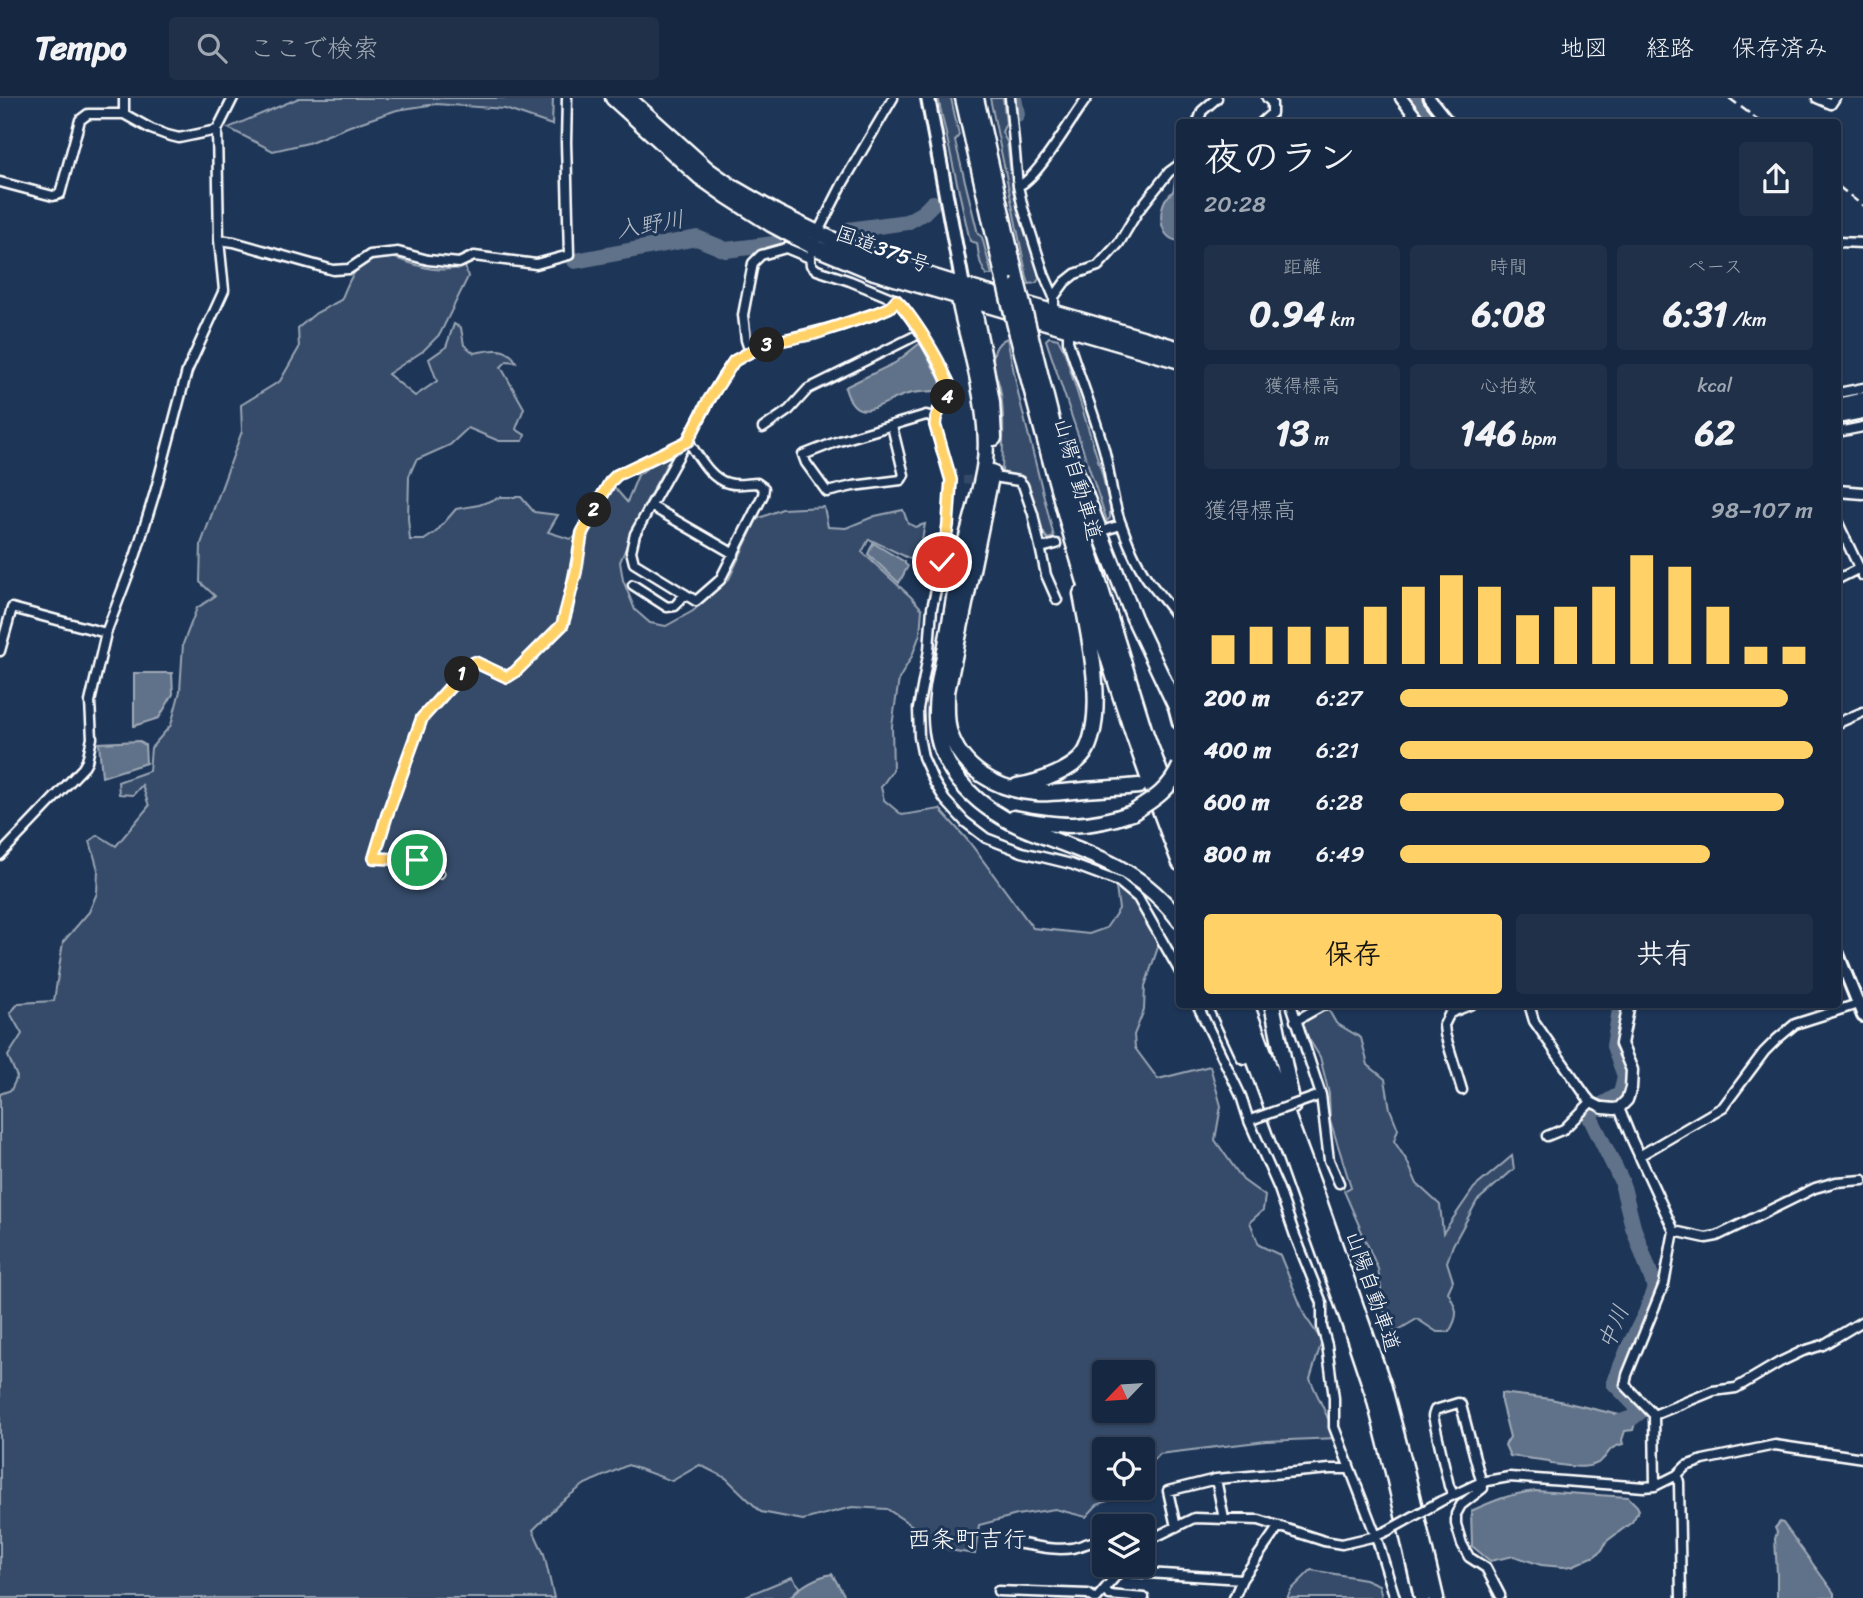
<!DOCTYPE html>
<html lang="ja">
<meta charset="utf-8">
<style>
body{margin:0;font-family:Sriracha,"Klee One",sans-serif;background:#1f3048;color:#f1f3f6;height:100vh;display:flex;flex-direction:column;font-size:26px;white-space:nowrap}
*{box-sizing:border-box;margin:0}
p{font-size:23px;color:#9ea6b1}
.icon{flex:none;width:38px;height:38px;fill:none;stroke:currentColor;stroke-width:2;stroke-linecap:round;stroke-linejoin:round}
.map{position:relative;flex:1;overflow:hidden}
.sheet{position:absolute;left:1176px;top:21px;width:665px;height:889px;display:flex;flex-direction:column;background:#162841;border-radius:7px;box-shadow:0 2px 5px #0004,0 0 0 2px #35445a}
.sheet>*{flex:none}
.needle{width:46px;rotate:245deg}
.fabs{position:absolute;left:1092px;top:1262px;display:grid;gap:14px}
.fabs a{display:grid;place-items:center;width:63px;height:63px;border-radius:7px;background:#162841;box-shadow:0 2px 5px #0004,0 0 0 2px #35445a;font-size:35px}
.pin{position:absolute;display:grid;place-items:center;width:60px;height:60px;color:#fff;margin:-30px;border:4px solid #fff;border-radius:50%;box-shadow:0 2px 7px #0007}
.km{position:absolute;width:35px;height:35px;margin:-18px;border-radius:50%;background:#222;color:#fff;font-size:19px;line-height:35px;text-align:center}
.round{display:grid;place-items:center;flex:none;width:74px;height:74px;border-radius:7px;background:#1f3048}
.overview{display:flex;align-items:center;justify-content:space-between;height:119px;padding:0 28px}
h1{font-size:38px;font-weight:800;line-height:52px}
.metrics{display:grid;grid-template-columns:repeat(3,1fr);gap:10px;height:119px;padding:7px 28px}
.metrics div{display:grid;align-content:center;border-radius:7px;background:#1f3048;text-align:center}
.metrics b{font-size:35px;font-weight:800}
.metrics small{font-size:19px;font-weight:400}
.metrics p{font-size:19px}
.chart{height:196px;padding:14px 28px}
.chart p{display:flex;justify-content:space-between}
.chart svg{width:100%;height:126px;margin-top:7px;stroke:#ffd166;stroke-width:6}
.primary-button{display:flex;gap:14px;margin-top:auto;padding:14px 28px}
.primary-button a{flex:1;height:80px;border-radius:7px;background:#ffd166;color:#111;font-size:28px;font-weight:800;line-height:80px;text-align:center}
.primary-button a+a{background:#1f3048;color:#f1f3f6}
ul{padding:0 28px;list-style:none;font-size:23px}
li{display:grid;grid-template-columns:112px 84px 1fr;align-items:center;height:52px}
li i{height:18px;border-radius:9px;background:#ffd166}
header{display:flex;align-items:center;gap:42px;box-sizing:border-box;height:98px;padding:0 35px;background:#162841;border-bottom:2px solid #35445a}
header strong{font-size:33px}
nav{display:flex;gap:38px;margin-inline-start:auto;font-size:24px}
.search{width:490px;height:63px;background:#1f3048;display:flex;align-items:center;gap:18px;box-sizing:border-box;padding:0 24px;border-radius:7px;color:#9ea6b1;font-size:26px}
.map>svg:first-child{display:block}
.green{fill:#364b69;stroke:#9aa5b4;stroke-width:2;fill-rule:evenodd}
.water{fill:#617289;stroke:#a0aab8;stroke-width:2}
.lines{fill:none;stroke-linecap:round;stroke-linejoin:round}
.river{stroke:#617289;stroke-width:16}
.minor-tunnel{stroke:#344968;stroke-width:8;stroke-dasharray:8 4;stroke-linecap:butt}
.minor-casing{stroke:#fff;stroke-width:13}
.tertiary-casing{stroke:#fff;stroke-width:15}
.secondary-casing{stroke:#fff;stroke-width:16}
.primary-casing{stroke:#fff;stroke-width:18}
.trunk-casing{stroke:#fff;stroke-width:19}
.motorway-casing{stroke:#fff;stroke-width:19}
.minor{stroke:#1d3557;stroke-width:8}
.tertiary{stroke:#1d3557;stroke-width:10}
.secondary{stroke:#1d3557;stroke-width:10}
.primary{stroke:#1d3557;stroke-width:12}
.trunk{stroke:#1d3557;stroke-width:14}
.motorway{stroke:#1d3557;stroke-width:14}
.rail{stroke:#fff;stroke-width:2.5;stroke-dasharray:10 5;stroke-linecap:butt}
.minor-bridge-casing{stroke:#fff;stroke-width:13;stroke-linecap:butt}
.motorway-bridge-casing{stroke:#fff;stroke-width:19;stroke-linecap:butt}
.minor-bridge{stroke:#1d3557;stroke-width:8}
.motorway-bridge{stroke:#1d3557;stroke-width:14}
.route-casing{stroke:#fff;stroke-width:14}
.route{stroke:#ffd166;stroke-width:9}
.labels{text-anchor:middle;stroke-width:6;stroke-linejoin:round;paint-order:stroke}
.street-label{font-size:21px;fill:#fff;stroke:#1d3557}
.water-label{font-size:23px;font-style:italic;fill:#b8c0ca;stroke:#1d3557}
.quarter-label{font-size:24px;fill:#fff;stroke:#1d3557}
</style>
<header>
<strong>Tempo</strong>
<div class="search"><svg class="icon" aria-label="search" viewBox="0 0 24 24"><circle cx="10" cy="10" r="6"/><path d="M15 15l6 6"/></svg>ここで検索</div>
<nav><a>地図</a><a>経路</a><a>保存済み</a></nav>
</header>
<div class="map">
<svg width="1863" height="1500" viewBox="0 0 1863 1500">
<rect width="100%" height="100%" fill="#1d3557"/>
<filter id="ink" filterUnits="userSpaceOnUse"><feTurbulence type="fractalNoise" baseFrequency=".0143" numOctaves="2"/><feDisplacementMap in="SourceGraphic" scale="14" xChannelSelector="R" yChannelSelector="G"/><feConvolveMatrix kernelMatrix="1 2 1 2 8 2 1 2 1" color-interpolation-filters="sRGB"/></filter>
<g filter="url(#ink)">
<path class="green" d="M299,0H553L552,27L505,11L436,6L397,12L350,28L308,45L273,53L228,30Z
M938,0H951L959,37L955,43L978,136L982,139L992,177H987C979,167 979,157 977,145L970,143Z
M990,0H1003L1006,25L1002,34L1007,44L1013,92L1038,170L1039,181L1036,185L1029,186L1027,179Z
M389,158C417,167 435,177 465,168L468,179L440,236L423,253L388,276L415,298L437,283L429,261L446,249L454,226L461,230L464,247L474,255C489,252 508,247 516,264L507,263L501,269L524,310L516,331L525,337L523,343H499L468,330L450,347L416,362L409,378L408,420L410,442H424L436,434L456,411L479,407L501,399H521L534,414L558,417L548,434L570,441L589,434L614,389L627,404L638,377L662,359L672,357L645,406L620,464L623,482L635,512L650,525L666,528L693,513L729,481L757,421L782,411L824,409L828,429L846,430L875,418L903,412L908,425L915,429L925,426L922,442L933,450L935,458L925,468L869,441L862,454L911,499L922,511L920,536L912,558L899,581L892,628L893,672L881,689L884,702L902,717L940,711L970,745L1033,830L1089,836L1106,830L1119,811L1116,790C1141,801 1147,823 1159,846L1145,888L1144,912L1134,937L1135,950L1158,981L1210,968L1221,1008L1215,1042L1243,1082L1265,1098L1263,1112L1250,1124L1259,1147L1280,1157L1305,1218L1322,1243L1310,1281L1337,1340L1266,1343L1159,1356L1143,1373V1351H1104V1390H1128L1120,1398L1097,1407L1086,1419L1055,1411L1017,1417L979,1427L975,1456L949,1452L887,1411L852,1409L803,1422L761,1414L726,1380L700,1367L672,1383L628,1367L585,1386L561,1404L533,1432L544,1456L554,1500H0V996L11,992L17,979L8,958L22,936L10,915L19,905L54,903L63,844L89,814L97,795L98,772L90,743L98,737L116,748L149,708L142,687L133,697L119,696L118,684L149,673L151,650L171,627L180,593L183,546L197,510L215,498L200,484L201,446L242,333L241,307L280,283L299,250L298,230L316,215L341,202C354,172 355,165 389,158ZM1104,1274H1143V1312H1104Z
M1049,239L1058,241L1064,252L1102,375L1110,410V420L1107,423L1046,242Z
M1007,240L1019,299L1054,439L1048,441C1036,429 1036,396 1024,379L1002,374C1003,346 1005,318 1000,290C998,281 993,271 993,263C993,252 998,244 1007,240Z
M1328,911L1336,925L1361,940L1368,967L1385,981L1390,1011L1398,1031L1394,1043L1407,1063L1417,1086L1440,1107L1443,1135L1474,1090L1512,1058L1514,1071L1477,1103L1453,1147L1447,1164L1453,1183L1448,1194C1457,1211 1460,1216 1449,1234H1437L1417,1221L1395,1234L1386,1223L1378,1171L1344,1093L1351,1089L1330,1022L1329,996L1320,959L1299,925Z
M1311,1472L1365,1481L1379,1487L1382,1500H1287L1291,1492Z
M792,1479L800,1489L789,1500H741Z"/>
<path class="water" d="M1179,72V143C1160,141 1158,117 1165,102C1166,100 1172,95 1173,93C1176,85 1173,79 1179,72Z
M919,246L921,247L940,282L942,292C931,294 919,293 908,296C881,303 857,331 845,290L847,288L895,265Z
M873,445L905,464V466L908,468L899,485L868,456Z
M134,575H172L173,596L159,620L134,628Z
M139,643L145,647L146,665L102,679L99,645Z
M1501,1295L1551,1301L1632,1320L1635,1325L1633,1332L1625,1333L1622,1342L1623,1346C1606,1351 1612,1353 1601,1363C1588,1373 1567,1367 1551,1366L1549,1363L1510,1358L1505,1347L1510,1339L1501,1304Z
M1536,1393L1628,1399L1637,1408L1639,1412L1632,1424L1607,1443L1602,1452L1595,1458L1572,1468L1563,1469L1541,1467L1514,1458L1490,1463L1472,1448L1471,1413C1493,1403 1512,1395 1536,1393Z
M1780,1424L1783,1425L1834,1495V1500H1777V1476L1775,1441L1777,1434L1775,1430Z
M832,1476L846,1500H789C801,1488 815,1479 832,1476Z"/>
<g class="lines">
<path class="river" d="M1014,0L1017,16
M1418,0L1437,24
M848,132L907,124L923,115L933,105
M575,163L697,140L726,152L774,146
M1621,1082L1590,1019V1014L1621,996L1625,978L1614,948L1621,906
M1612,1327L1632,1320L1641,1313L1614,1285L1629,1249L1646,1215L1655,1189L1633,1129L1623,1089"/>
<path class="minor-tunnel" d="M963,382L983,381"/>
<g class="minor-casing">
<path id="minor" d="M124,0V16
M893,0L843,85L820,130L810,160L811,167L817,172L850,183L896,202L903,209L921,235L949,284L947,304L938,312L935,320V327L951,382L948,427L942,464L932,510L929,552L918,611L919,639L923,659L934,684L945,702L965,724L986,740L1022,754L1071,766L1119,784L1138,800L1180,874
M1010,0L1018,88L1023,110L1044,176L1054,199V213
M1817,0L1831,6L1835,0
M1198,24L1202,13L1217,0
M1262,24L1272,15V5L1267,0
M0,84L53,98L60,96L80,22L88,16H124L151,31L167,37L179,40L217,32
M1018,88C1037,82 1072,19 1087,0
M219,142L234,144L333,172L349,171L370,157L398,154L428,162L459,165L474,158L536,166L569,157L566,44L567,0
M1838,144L1863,145
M1054,199L1065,184L1075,176L1098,168L1119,145L1138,113L1169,74L1180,66
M1068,231V243C1080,281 1095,317 1105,355C1111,380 1112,405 1122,428C1129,448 1138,469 1151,486C1161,499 1171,509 1180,524
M750,254L746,242L743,217L753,165L761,157L786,150L810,160
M1838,295L1863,290
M892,328L904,377L901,382L853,388L827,394L806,365L803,357L836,344L926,317L935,320
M763,330L789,312L808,291L921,235
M1838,334L1863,329
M688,343C698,357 710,381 728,385C737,388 748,385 757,385L764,390L763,397L720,482L696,503L634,465L631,453L635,436L722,280L734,263L750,254L774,244L843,227L889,210L896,202
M1000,380L1019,383L1023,387L1033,416L1046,477L1057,502
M651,408L734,456
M1838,425L1863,478
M1108,431L1121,427
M1041,450L1056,446
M1838,481L1860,470
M633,487L667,509L675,508L685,496
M0,553L12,510L106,535
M1838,625L1863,614
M0,757L83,670L87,663L92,640L90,604L106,535L136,456L155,394L187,273L224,192L219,142L217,32L233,0
M439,775L417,762L374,760L387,717L422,620L471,566L475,564L507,579L515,574L563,527L567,513L582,435L598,405L610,384L617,377L687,344
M1197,906L1241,998L1249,1023L1279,1091L1294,1135L1322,1205V1229L1327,1247L1334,1300V1329L1376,1438L1395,1500
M1291,906L1321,997L1329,1062L1339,1085
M1529,906L1534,923L1586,998L1591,1004L1603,1010
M1295,923L1325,906
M1462,992L1445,936L1444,927L1450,915L1472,906
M1619,1010L1632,1042L1674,1133L1664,1186L1627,1277L1625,1287L1654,1317L1655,1388
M1547,1038L1564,1031L1591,1004
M1639,1058L1723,1009L1764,954L1777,941L1795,926L1861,905
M1674,1133L1706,1140L1717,1138L1815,1090L1836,1084L1863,1082
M1654,1317L1713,1293L1736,1290L1780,1264L1803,1253L1823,1247L1863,1223
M1677,1377L1679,1384L1681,1500
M1216,1381L1224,1421
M1453,1396L1449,1388L1433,1318L1435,1312L1458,1305L1461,1307L1483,1390L1461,1407L1456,1416V1426L1462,1446L1469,1459L1486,1470L1500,1497
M1441,1403L1481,1384L1509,1379L1644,1389L1655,1388L1677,1377L1686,1368L1703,1362L1775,1347L1863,1360
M1176,1429L1168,1393L1216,1381L1330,1371H1350
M1021,1446C1038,1448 1055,1453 1072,1450C1083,1448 1092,1442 1104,1442
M1143,1449L1149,1442L1194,1420L1259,1422L1324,1443L1342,1446L1376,1438L1389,1432
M1125,1468L1131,1474L1242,1481
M1104,1492L1109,1497L1144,1500
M998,1493L1088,1496L1094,1500
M1097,1500L1126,1466
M1234,1500L1242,1481L1279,1428"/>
</g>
<g class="tertiary-casing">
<path id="tertiary" d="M1401,0L1420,24
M1429,0L1448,24
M1838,393L1863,395
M1603,1010L1614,1011L1619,1010L1627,1002L1631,990L1632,972L1621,946L1629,906"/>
</g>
<g class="secondary-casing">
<path id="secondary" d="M1838,856L1863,918"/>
</g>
<g class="primary-casing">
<path id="primary" d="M928,0L963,188"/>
</g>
<g class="trunk-casing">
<path id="trunk" d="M613,0L700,79L727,98L771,126L814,149L874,174L1180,263
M628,0L708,72L732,89L777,115L818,135L876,161L963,188L1180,251
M1838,308L1863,302
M1838,318L1863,313"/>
</g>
<g class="motorway-casing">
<path id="motorway" d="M963,0L1004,182
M976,0L1018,187
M963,188C962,191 960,194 959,198C958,206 971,248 973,260C981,293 990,337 984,370C979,400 969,429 962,458C956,485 952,514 947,541C943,567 935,594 936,620C937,677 984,715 1033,734C1093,758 1138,768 1180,823
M963,188L972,203L985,265L992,304L994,340
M1030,235L1064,371L1145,634L1180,728
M1017,236C1063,415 1113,593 1180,765
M1068,353L1134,520L1176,609L1180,624
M992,374L947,594C947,607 946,620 949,632C960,671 997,692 1036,695C1048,696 1062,694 1074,693C1096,691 1118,690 1139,688
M1017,688C1038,685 1078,671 1087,651C1106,611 1089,539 1081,496
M1014,720C1060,729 1086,731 1132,715
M1220,906L1244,958
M1234,906L1292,1064L1350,1227L1374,1299L1393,1374L1422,1500
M1246,906L1318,1100L1383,1286L1406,1372L1436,1500
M1272,906L1293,1008"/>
</g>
<use href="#minor" class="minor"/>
<use href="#tertiary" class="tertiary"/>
<use href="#secondary" class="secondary"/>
<use href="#primary" class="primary"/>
<use href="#trunk" class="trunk"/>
<use href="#motorway" class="motorway"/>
<path class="rail" d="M1729,0L1761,24
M1838,88L1863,108"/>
<g class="minor-bridge-casing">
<path id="minor-bridge" d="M1253,1021L1315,999
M1389,1432L1441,1403"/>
</g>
<g class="motorway-bridge-casing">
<path id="motorway-bridge" d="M1004,182L1017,236
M1018,187L1030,235
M1132,715C1153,702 1170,692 1180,668"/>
</g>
<use href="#minor-bridge" class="minor-bridge"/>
<use href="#motorway-bridge" class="motorway-bridge"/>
</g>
</g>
<g class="lines" filter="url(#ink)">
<g class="route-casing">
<path id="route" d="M417,762L374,760L387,717L422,620L471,566L475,564L507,579L515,574L562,527L576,474L582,435L598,405L610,384L617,377L688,343L708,303L734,263L750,254L774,244L814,236L877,215L890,209L896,202C912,217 939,261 947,282C949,287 949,293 948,298C946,310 936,310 935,327L951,382L948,427L942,464"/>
</g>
<use href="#route" class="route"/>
</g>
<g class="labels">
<g class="street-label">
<text transform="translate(883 151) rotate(20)" y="7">国道375号</text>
<text transform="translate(1078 381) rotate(74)" y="7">山陽自動車道</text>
<text transform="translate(1373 1193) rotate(71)" y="7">山陽自動車道</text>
</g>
<g class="water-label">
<text transform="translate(650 126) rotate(-10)" y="8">入野川</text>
<text transform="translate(1613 1229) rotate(-67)" y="8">中川</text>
</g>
<g class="quarter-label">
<text x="967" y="1449">西条町吉行</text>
</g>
</g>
</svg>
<div class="fabs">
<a><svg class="needle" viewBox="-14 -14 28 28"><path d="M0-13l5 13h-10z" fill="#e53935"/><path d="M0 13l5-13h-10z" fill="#9ea6b1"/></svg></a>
<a><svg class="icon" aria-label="locate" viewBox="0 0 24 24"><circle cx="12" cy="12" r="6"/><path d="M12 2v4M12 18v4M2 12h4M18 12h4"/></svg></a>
<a><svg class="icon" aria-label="layers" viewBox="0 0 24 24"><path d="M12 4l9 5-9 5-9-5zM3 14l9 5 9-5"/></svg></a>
</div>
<div class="pin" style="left:417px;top:762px;background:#1e9e55"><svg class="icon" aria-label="arrive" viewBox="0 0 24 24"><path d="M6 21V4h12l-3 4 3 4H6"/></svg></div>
<div class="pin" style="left:942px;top:464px;background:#d93025"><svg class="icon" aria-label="check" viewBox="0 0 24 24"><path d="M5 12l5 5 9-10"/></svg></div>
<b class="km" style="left:462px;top:576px">1</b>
<b class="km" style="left:594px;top:412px">2</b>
<b class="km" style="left:767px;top:247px">3</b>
<b class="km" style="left:948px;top:299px">4</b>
<section class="sheet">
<div class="overview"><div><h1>夜のラン</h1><p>20:28</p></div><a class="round"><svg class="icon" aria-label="share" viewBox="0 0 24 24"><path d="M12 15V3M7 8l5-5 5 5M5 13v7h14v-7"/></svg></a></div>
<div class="metrics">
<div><p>距離</p><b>0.94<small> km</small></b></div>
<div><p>時間</p><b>6:08</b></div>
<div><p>ペース</p><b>6:31<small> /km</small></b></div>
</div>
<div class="metrics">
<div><p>獲得標高</p><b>13<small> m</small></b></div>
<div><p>心拍数</p><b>146<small> bpm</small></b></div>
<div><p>kcal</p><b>62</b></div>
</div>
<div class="chart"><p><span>獲得標高</span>98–107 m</p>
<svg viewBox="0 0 160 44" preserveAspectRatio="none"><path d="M5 44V34M15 44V31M25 44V31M35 44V31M45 44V24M55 44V17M65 44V13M75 44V17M85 44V27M95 44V24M105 44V17M115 44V6M125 44V10M135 44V24M145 44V38M155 44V38"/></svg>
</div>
<ul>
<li><b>200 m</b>6:27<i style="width:94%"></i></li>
<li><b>400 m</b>6:21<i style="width:100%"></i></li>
<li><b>600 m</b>6:28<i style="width:93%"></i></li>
<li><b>800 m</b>6:49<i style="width:75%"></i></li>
</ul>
<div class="primary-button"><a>保存</a><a>共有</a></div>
</section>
</div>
